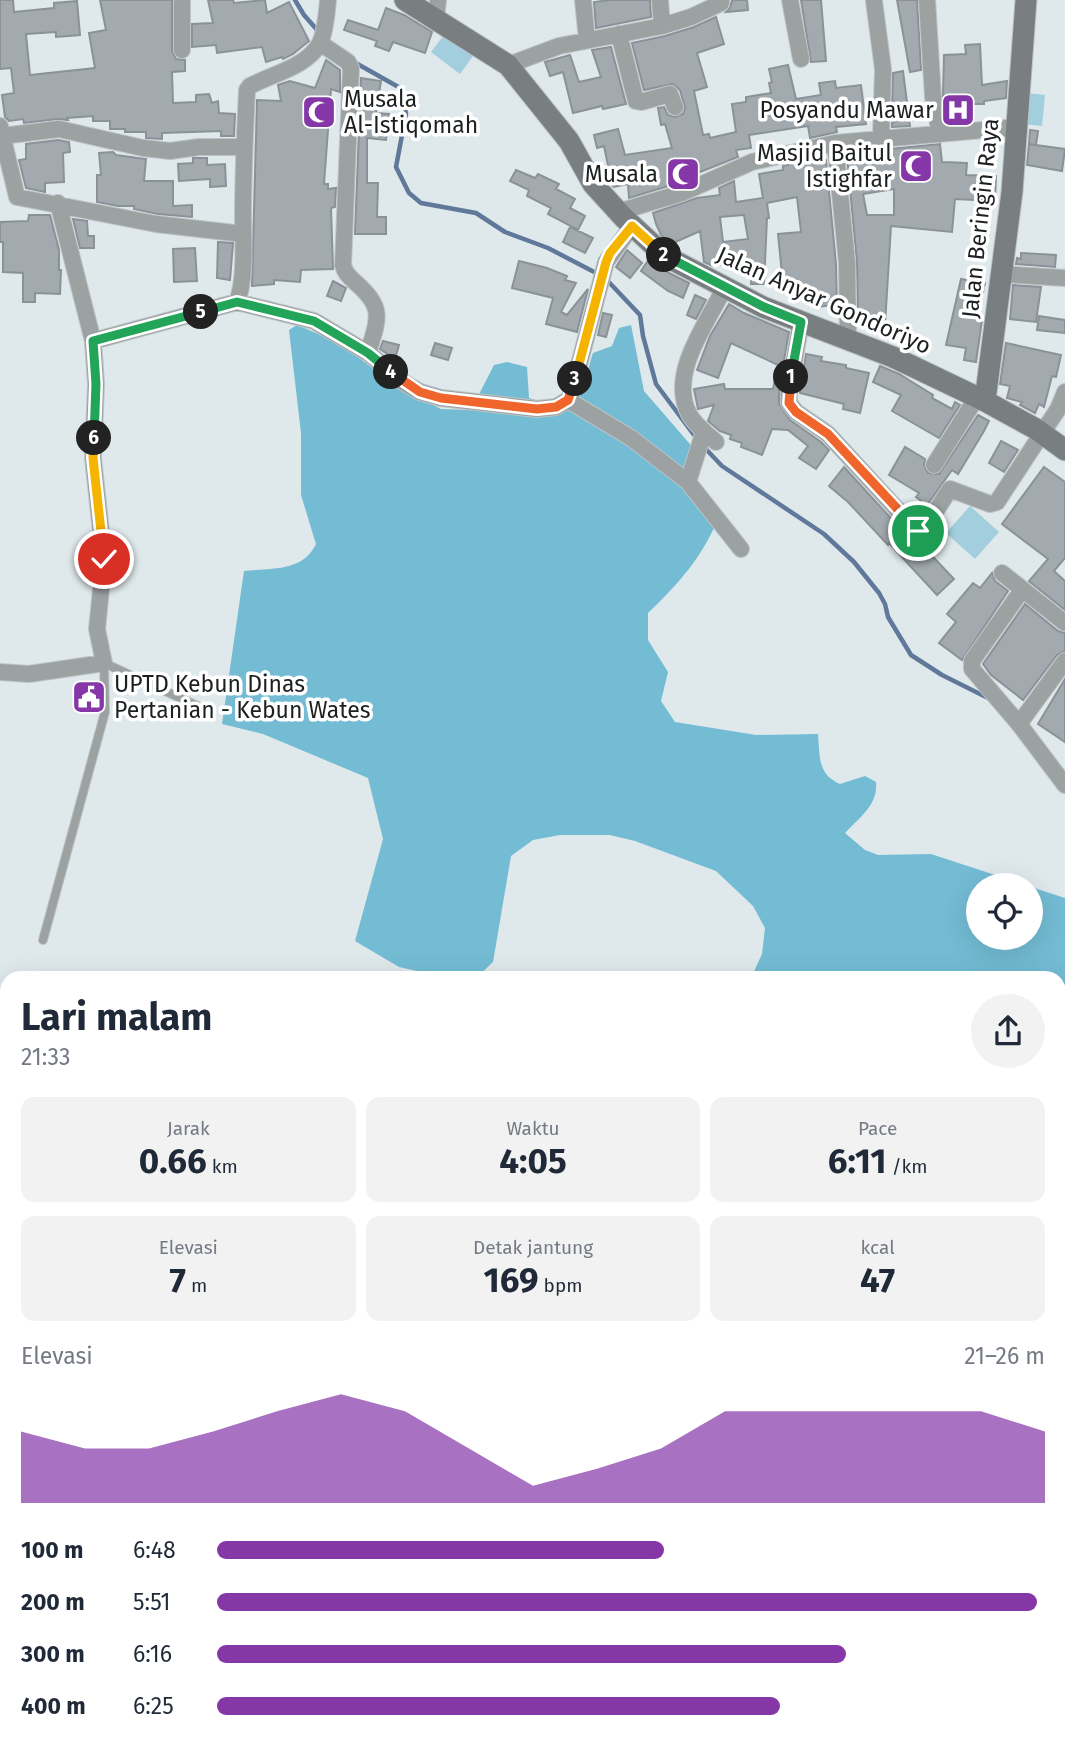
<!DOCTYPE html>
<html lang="id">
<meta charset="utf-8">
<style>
body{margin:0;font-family:"Fira Sans",sans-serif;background:#f2f2f3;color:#1f2937;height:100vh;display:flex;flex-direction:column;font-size:26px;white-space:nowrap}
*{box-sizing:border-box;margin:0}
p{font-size:23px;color:#747a83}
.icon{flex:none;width:38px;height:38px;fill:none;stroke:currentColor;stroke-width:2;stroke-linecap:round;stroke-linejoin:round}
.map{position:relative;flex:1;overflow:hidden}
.side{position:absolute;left:0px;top:971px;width:1066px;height:779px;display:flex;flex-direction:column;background:#fff;border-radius:21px 21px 0 0;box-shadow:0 7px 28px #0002}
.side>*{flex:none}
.tools{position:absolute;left:966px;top:873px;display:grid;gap:14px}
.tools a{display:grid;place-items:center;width:77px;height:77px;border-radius:50%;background:#fff;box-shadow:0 7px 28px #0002;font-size:35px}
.pin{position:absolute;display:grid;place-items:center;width:60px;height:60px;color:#fff;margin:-30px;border:4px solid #fff;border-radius:50%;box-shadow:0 2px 7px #0007}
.km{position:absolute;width:35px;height:35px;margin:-18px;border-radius:50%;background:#222;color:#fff;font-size:19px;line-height:35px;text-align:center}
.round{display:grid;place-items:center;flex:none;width:74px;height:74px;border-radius:37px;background:#f2f2f3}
.summary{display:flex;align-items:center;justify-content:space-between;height:119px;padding:0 21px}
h1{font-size:38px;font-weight:700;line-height:52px}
.figures{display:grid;grid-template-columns:repeat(3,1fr);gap:10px;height:119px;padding:7px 21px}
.figures div{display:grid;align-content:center;border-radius:14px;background:#f2f2f3;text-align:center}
.figures b{font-size:35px;font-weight:700}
.figures small{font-size:19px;font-weight:400}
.figures p{font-size:19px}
.chart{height:196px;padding:14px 21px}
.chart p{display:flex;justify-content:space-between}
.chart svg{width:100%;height:126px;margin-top:7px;fill:#8536a7;opacity:.7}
ul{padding:0 21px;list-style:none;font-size:23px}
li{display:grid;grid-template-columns:112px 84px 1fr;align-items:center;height:52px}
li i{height:18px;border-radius:9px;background:#8536a7}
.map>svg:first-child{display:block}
.green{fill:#a3cedd}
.forest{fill:#73bcd4}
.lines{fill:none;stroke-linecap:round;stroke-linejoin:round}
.stream{stroke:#60789a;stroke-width:4.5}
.building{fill:#a2aaaf;stroke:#8b9297;stroke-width:2;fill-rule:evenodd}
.lane-casing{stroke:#bcc4c7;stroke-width:10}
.street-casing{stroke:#bcc4c7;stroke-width:18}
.secondary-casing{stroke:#bcc4c7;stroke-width:23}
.lane{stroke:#9ca1a1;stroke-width:8}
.street{stroke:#9ca1a1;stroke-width:16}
.secondary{stroke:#797f80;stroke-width:21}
.split-1-casing{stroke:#fff;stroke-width:14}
.split-2-casing{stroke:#fff;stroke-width:14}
.split-3-casing{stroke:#fff;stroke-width:14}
.split-4-casing{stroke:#fff;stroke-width:14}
.split-5-casing{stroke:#fff;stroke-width:14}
.split-6-casing{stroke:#fff;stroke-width:14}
.split-7-casing{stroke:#fff;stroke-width:14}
.split-1{stroke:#f0652b;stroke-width:9}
.split-2{stroke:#22a559;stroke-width:9}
.split-3{stroke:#f5b400;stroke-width:9}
.split-4{stroke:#f0652b;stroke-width:9}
.split-5{stroke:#22a559;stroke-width:9}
.split-6{stroke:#22a559;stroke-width:9}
.split-7{stroke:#f5b400;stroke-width:9}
.labels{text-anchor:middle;stroke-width:7;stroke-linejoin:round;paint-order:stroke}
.poi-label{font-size:23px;fill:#1d2021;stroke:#fff;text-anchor:end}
.street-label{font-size:23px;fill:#1d2021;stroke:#fff}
</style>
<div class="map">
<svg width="1065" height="1749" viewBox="0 0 1065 1749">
<rect width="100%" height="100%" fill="#dfe8eb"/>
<path class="green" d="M444,35L473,56L460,74L431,52Z
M1026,93L1045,95L1042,126L1023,124Z
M970,506L999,532L975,559L946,533Z"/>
<path class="forest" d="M297,325L340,343L390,382L441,409L471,410L494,365L507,362L527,367L529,398L566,410C584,402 587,370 593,353L612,346L619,328L631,325L644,391L696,451L689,474L719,516C703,557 679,583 648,613V640L668,672L661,701L675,722L756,735L818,734C820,756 817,774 840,784L865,776L876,782C878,805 860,817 845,833L865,850L878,855L931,854L1026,885L978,886V938H1031V887L1065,898V1749H0V1439L7,1462V1743H1059V978H751L762,954L765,928L753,906L716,871L635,841L610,835H560L533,840L511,856L493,962L476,978H449L399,967L355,941L383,839L368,778L263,734L222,724L244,571C271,568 303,572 316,544L301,495V433L289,330Z
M7,1080V1250L0,1238V1083Z"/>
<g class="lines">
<path class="stream" d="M295,0L304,15L318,31
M354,62L402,89L406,114L396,167L409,193L421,203L476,213L505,232L548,248L598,274
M605,278L640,315L643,336L656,384L697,439
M703,446L722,466L824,534L854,562L879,593L885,604L888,617L911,655L942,675L988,698"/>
</g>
<path class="building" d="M0,0H13L14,12L54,8V3L77,1L80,35L56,37V32L26,34L30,75L95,68L89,33L106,30L100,0H172V51L176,59L185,60V71L172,72L173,103L196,102V95L209,94L212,103L218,101L219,113L235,114L234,136H221V131L162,133V139L146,138V132H125V129H110V121H93V116L67,118L68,120L58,119L24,123L23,119L9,121L5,117L2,95L14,93L11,68L0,69Z
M208,0H233L234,3L265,0L267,13L289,2L309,41L293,54L283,59L282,57L266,62L262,47L217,53L216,45L192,47V24L213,23Z
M610,0H650L651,17L596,28L594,2Z
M732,0H747L748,10L726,12L730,8Z
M801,0H821L826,61L811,62Z
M897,0H917L921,70L910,72Z
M386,8L404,15L432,32L425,53L393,42L389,51L375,46L377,41L344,30L348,20L378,30Z
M716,17L724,44L697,53L707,87L694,91L703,135L709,134L710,138L736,132L732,104L746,102V97L771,93L769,83L772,82L769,69L788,65L796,99L821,95L819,83L835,81L836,88L861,85L866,124L836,127L837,132L810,138L808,126L749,135L751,148L736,150L738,157L695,174V176L678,183L629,198L628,184L614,187L612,185L604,146L597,148L594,135L618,129L625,155L672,148L665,124L661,125L658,108L664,107L668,115L674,117L683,114L685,108L680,90L673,84L644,90L632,43L665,36L694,27Z
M980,44L982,85L1007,81L1006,98L984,101V104H971L973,119L955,121L954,111H946L943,96L944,55L966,54L965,45Z
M611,47L626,104L603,109L602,106L573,113L563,72L550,76L545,62L570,55L579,82L601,77L592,50Z
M326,60L340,70V92L331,89L324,184H328V189L336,188L335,207L331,208L333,269L301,270L300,282L274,280V284L252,286L257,100L281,101L278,85L290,81L315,88Z
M903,71L910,126L892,127V123L895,122L892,109L893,73Z
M361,78L381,81L376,113L389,114L386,140L367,138V183H378L377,217H386V234H355Z
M1030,130L1038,131L1036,145L1029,144Z
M58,140L69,142L70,152L63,153L64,182L45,183V192L26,188L19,160L26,159V144Z
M940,144L942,162L967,163L966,175L996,176L995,201L955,199L952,232L891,226L885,325L868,323L869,314H858L857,262L847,156L890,149ZM894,189V215H867L863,194Z
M1029,144L1065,149L1062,171L1027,165Z
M113,152L116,155L146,159L144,181H173V206L192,205V217L158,214L134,209V206H118L97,202V175H101L99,153Z
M193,158H207V165L225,164L226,186L210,187V179L179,181L178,164L193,163Z
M826,160L836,264L837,309H834L833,305L818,307L815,291L784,294L778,234L801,232L797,197L767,203L769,218H767L764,284H751L752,267L730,270L729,264L713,266L704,262L700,231L671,244L661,235L656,224L653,213L697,198L720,195L719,188L734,181L736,202L763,198L759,174L783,170V166L802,161ZM744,215L748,239L723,242L720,217Z
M516,170L535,178L538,174L559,184L556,189L575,199L570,208L585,216L578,230L548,214L551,208L527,196L529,190L510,181Z
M29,215H50L59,250V270H61L60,294L35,293V302H23V273L3,272V242H0V222L28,221Z
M73,219L87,221L88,236H94V248H80Z
M570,227L593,238L585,253L563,242Z
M218,242L233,243L230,280L217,278Z
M195,248L197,281L174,282L173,249Z
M627,250L642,263L630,278L616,267Z
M1021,253L1056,255L1055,267L1016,264L1017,258L1021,259Z
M649,259L659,268L689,283L683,298L668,291L641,271Z
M519,261L547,268L567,276L565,280L576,283L561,312L567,315L588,289L577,332L546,324L553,298L512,288Z
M961,279L985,283L977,319L982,320L976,362L964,360L966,348L946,345Z
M333,281L346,288L341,301L327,296Z
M1013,285L1041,287L1036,322L1010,319Z
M695,295L706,300L696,319L687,315Z
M729,304L744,313L789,332L779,388V404L790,420L821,442L829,450L816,469L799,458L808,446L788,430L772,429L762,455L741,447L742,443L730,439L731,435L720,431L708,421L714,405L698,409L694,389L724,384L725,389H773L778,365L731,343L718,378L697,370L710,336Z
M603,313L612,315L606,337L598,335Z
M1039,316L1065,320V333L1037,330Z
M383,341L399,345L395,359L380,349Z
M435,343L452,348L448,360L431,355Z
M1006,343L1061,355L1056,377L1052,376L1044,407L1039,404L1035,413L1020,405L1022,402L1007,398L1010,386L1000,384Z
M806,354L822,357L821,361L846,365V368L869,373L860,413L843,409L844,404L800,393Z
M880,366L899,374L933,395L932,398L952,409L955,402L960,405L939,438L892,411L901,395L873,382Z
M978,415L989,421L984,431L958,474L952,470L927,505L916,497L919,493L889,475L905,447L925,459L924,465L928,473L939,474Z
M1001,441L1018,450L1004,472L989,463Z
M844,467L909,538L919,542L954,579L937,595L889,543L888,545L848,502L829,486Z
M1044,467L1065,482V558L1054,571L1065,581V610L1029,581L1048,559L1002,524Z
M992,573L995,581L1008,591L962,660L939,643L956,622L947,614L973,583L980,588Z
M1025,604L1058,631L1065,633V651L1057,655L1023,700L991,675L983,664Z
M1065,679V742L1038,724Z
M80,684L98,687V710L75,705Z"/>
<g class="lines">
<g class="lane-casing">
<path id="lane" d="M43,940L105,712L104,663L202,708"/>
</g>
<g class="street-casing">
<path id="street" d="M182,0V50
M583,0L587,40
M660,0L662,26
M790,0L801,59
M927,0L933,97L940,134
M874,1L883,69L881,138
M436,19L438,0
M619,34L636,101L641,102L670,94L675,107
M320,43L348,62L351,68L343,265C345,274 350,277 356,283C385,308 378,319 368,353
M508,65L559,46L662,26L691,17L721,3V0
M0,126L17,197L156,224L243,234
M2,136L59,129L143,148L170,151L199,147H244
M835,143L847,263L848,339
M618,212L682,193L752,162L835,143L1017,127
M1001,274L1065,278
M237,302C246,278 243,241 243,215C243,173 245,132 247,90L250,86C272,74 307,67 320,43C325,32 327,12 328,0
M801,322L789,390V403L796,412L828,434L917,531H923L950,489L990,504L997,502L1058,409L1065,392
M93,341L237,302L314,321L368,353L403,382L420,392L441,398L537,409L556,407L568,400L571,395L606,262L632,226
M568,400L631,438L688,482L741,549
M716,442C706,433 695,425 689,414C668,374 707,323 725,287
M934,465L977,397
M688,482L704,431
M1002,573L1065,623
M1022,590L972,661V669L1019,724L1065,785
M0,672L29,674L104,663L97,629L104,559L93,458L96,384L93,341L58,203
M1019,724L1065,661"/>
</g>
<g class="secondary-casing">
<path id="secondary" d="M405,0L508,65L569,141L593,184L623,217L665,256L763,307L893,357L985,401L1036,429L1065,450
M985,401L1012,192L1026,0"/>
</g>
<use href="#lane" class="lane"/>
<use href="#street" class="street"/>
<use href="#secondary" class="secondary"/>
</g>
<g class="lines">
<g class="split-1-casing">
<path id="split-1" d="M791,377L789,403L796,412L828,434L918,531"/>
</g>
<g class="split-2-casing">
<path id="split-2" d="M664,255L764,307L801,322L791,377"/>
</g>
<g class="split-3-casing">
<path id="split-3" d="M575,379L606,262L610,253L632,226L664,255"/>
</g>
<g class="split-4-casing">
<path id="split-4" d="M391,372L420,392L441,398L537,409L556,407L568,400L575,379"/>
</g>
<g class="split-5-casing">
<path id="split-5" d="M201,312L237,302L314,321L368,353L391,372"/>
</g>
<g class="split-6-casing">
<path id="split-6" d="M94,438L96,384L93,341L201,312"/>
</g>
<g class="split-7-casing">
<path id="split-7" d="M94,438L93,458L104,559"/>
</g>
<use href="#split-1" class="split-1"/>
<use href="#split-2" class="split-2"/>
<use href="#split-3" class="split-3"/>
<use href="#split-4" class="split-4"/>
<use href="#split-5" class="split-5"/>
<use href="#split-6" class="split-6"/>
<use href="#split-7" class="split-7"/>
</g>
<defs>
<g id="hospital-square" transform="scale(1.75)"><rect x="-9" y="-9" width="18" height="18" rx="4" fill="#8536a7" stroke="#fff"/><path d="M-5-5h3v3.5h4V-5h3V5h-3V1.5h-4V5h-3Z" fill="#fff"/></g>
<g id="mosque-square" transform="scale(1.75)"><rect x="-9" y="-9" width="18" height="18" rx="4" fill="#8536a7" stroke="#fff"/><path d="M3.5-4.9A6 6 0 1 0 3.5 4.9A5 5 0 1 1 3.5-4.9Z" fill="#fff"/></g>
<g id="civic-square" transform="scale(1.75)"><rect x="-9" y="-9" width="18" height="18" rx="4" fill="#8536a7" stroke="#fff"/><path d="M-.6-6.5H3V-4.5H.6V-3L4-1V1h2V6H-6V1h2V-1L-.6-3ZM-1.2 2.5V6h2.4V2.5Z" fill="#fff"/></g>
</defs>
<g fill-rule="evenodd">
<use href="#hospital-square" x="958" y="110"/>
<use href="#mosque-square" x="319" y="112"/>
<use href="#mosque-square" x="916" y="166"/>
<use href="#mosque-square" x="683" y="174"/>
<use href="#civic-square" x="89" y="697"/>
</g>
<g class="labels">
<g class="poi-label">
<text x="344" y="107" text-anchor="start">Musala<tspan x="344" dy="26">Al-Istiqomah</tspan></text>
<text x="934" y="118">Posyandu Mawar</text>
<text x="892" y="161">Masjid Baitul<tspan x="892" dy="26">Istighfar</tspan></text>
<text x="658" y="182">Musala</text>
<text x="114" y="692" text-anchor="start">UPTD Kebun Dinas<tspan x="114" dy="26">Pertanian - Kebun Wates</tspan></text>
</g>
<g class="street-label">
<text transform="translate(980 218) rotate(-84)" y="8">Jalan Beringin Raya</text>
<text transform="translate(824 300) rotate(24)" y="8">Jalan Anyar Gondoriyo</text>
</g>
</g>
</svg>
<div class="tools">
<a><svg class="icon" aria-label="locate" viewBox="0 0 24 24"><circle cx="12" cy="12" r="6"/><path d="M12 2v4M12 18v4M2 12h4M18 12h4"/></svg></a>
</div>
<div class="pin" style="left:918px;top:531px;background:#1e9e55"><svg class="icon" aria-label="arrive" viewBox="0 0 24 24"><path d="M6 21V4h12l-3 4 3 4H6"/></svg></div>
<div class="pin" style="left:104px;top:559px;background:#d93025"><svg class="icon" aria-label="check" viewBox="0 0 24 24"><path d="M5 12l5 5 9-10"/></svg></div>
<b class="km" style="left:791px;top:377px">1</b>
<b class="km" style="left:664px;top:255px">2</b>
<b class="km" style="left:575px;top:379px">3</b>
<b class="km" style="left:391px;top:372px">4</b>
<b class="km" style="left:201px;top:312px">5</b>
<b class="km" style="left:94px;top:438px">6</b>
<section class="side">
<div class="summary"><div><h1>Lari malam</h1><p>21:33</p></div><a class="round"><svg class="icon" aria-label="share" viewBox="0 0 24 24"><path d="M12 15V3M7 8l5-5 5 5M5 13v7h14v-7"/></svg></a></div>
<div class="figures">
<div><p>Jarak</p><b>0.66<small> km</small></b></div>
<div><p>Waktu</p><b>4:05</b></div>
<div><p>Pace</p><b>6:11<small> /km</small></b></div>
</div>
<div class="figures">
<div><p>Elevasi</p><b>7<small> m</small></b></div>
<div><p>Detak jantung</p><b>169<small> bpm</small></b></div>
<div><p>kcal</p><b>47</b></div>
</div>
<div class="chart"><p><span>Elevasi</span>21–26 m</p>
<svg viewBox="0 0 160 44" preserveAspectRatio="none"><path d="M0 44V19L10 25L20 25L30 19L40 12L50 6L60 12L70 25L80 38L90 32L100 25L110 12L120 12L130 12L140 12L150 12L160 19V44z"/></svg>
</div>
<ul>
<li><b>100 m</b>6:48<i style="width:54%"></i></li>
<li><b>200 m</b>5:51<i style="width:99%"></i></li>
<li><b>300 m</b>6:16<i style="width:76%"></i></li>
<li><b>400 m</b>6:25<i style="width:68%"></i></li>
</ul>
</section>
</div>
